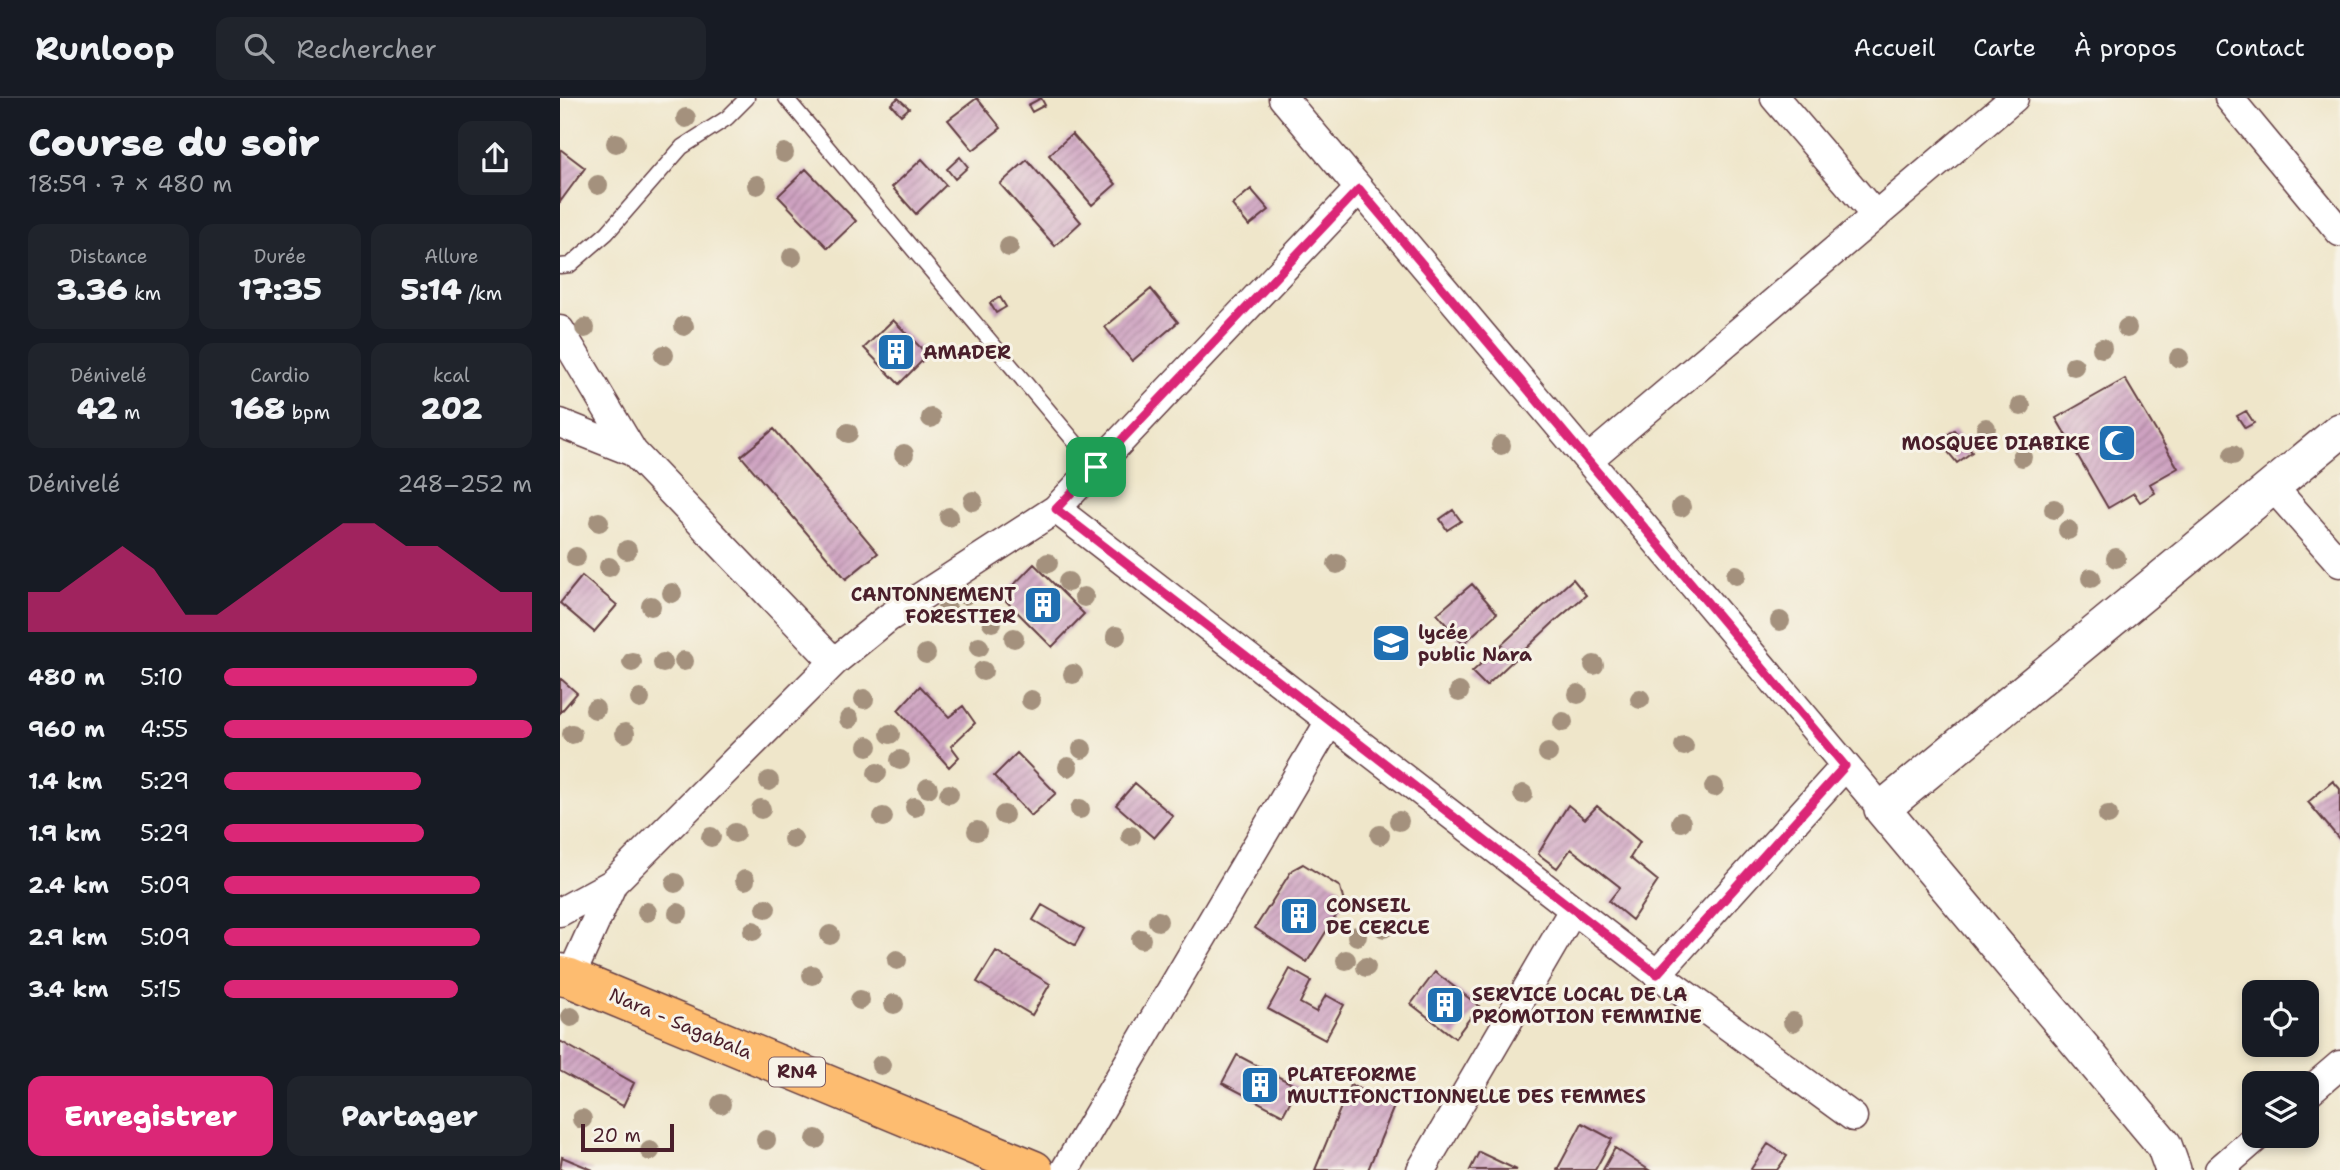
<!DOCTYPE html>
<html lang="fr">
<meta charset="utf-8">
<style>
body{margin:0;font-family:"Shantell Sans",sans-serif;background:#20242c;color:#f1f3f6;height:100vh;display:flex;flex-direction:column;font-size:26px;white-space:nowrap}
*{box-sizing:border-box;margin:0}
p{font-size:23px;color:#9ea1a6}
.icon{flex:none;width:38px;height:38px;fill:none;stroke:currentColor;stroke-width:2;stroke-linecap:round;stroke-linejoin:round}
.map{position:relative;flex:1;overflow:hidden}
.sheet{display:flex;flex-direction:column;background:#171b24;width:560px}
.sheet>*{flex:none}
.fabs{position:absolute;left:1682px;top:882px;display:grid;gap:14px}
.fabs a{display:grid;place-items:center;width:77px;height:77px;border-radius:14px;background:#171b24;box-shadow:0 4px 10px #0003;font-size:35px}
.scale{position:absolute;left:21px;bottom:18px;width:93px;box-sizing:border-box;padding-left:7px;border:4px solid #4a1f2b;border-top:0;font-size:19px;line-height:24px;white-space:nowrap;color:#4a1f2b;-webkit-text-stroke:5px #f7f3e8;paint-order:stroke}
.pin{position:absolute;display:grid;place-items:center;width:60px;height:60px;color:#fff;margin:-30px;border-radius:14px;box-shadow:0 4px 10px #0006}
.round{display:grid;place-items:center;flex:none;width:74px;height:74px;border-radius:14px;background:#20242c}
.head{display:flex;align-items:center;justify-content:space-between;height:119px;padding:0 28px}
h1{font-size:38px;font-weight:800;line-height:52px}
.metrics{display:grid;grid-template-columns:repeat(3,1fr);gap:10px;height:119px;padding:7px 28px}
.metrics div{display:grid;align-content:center;border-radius:14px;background:#20242c;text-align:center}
.metrics b{font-size:30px;font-weight:800}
.metrics small{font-size:19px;font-weight:400}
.metrics p{font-size:19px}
.chart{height:196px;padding:14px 28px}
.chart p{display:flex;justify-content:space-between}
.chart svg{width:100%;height:126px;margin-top:7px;fill:#db2777;opacity:.7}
.cta{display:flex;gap:14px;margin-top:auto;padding:14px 28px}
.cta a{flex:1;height:80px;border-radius:14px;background:#db2777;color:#fff;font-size:28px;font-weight:800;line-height:80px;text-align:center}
.cta a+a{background:#20242c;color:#f1f3f6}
ul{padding:0 28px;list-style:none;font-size:23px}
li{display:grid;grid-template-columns:112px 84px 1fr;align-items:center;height:52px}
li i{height:18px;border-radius:9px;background:#db2777}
header{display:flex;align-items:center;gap:42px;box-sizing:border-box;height:98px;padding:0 35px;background:#171b24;border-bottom:2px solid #363941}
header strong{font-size:33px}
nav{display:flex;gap:38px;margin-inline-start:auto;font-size:24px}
.search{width:490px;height:63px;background:#20242c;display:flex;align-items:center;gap:18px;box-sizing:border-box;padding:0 24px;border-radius:14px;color:#9ea1a6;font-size:26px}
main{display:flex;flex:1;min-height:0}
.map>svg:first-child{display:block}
.building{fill:url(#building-hatch)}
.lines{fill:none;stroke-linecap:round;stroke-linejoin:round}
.service-casing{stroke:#633d43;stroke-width:17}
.minor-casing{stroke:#633d43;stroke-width:31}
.tertiary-casing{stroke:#633d43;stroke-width:38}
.primary-casing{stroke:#633d43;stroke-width:41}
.service{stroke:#fff;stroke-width:14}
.minor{stroke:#fff;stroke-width:28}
.tertiary{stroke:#fff;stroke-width:35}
.primary{stroke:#fdbc70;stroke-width:38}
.tree{fill:#a4917d}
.route-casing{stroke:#fff;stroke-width:14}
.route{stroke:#db2777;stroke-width:9}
.labels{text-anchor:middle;stroke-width:6;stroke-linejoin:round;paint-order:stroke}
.shield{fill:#f7f3e8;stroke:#7e5f64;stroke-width:2}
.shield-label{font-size:18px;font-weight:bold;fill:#4a1f2b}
.poi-label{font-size:19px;font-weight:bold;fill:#4a1f2b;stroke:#f7f3e8;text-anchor:start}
.street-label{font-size:19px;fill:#4a1f2b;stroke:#f7f3e8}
</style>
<header>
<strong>Runloop</strong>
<div class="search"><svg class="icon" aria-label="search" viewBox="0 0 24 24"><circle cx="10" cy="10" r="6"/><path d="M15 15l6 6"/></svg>Rechercher</div>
<nav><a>Accueil</a><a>Carte</a><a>À propos</a><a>Contact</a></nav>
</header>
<main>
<section class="sheet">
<div class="head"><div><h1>Course du soir</h1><p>18:59 · 7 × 480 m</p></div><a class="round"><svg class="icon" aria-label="share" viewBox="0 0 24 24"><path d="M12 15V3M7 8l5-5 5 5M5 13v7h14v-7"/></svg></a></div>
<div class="metrics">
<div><p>Distance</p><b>3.36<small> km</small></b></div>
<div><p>Durée</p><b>17:35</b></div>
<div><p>Allure</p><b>5:14<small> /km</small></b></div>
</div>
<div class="metrics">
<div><p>Dénivelé</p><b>42<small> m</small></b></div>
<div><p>Cardio</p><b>168<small> bpm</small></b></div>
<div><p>kcal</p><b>202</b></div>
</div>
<div class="chart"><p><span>Dénivelé</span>248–252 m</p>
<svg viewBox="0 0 160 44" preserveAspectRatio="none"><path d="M0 44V30L10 30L20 22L30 14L40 22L50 38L60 38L70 30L80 22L90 14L100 6L110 6L120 14L130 14L140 22L150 30L160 30V44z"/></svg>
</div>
<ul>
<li><b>480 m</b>5:10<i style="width:82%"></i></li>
<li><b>960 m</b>4:55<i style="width:100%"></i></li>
<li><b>1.4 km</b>5:29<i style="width:64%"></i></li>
<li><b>1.9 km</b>5:29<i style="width:65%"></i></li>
<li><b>2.4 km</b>5:09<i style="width:83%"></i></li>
<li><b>2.9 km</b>5:09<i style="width:83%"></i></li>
<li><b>3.4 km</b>5:15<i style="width:76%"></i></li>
</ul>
<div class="cta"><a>Enregistrer</a><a>Partager</a></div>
</section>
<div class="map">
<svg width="1780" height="1072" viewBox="0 0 1780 1072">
<defs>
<pattern id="building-hatch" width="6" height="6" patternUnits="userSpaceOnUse" patternTransform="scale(1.75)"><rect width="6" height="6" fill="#cea2c1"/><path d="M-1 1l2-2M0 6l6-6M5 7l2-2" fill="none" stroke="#a9839d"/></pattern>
</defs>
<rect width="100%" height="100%" fill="#f7f3e8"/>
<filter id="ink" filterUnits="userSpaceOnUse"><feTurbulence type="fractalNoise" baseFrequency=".0143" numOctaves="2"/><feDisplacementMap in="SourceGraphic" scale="14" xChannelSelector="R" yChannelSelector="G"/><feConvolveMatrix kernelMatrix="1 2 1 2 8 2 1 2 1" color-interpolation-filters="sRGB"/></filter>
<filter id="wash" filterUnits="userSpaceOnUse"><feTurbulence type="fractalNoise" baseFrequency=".00686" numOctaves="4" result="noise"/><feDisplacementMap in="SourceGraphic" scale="28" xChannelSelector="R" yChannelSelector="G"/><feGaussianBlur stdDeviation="1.57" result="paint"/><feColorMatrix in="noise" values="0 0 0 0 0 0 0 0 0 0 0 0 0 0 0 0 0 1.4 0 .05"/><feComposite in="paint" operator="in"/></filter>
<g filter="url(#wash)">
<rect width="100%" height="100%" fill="#efe6ca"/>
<g id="blocks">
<path class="building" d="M338,0L349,10L341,17L331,6Z
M417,0L441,30L413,52L388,22Z
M481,0L485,7L472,14L468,7Z
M512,36L556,86L532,107L489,57Z
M0,51L25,70L0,104Z
M400,59L408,69L395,81L387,71Z
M362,61L386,87L356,116L332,89Z
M467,62L521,124L495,148L440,86Z
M246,71L296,123L268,150L218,98Z
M691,91L709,112L689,128L672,107Z
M591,191L618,224L572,263L545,229Z
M440,199L446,209L436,215L430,205Z
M333,222L368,257L339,286L304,250Z
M1565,281L1618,370L1590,386L1595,395L1580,404L1574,395L1548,410L1496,320Z
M1686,313L1694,325L1685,330L1677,318Z
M214,331L318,455L286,481L181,358Z
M1394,332L1412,354L1397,365L1379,343Z
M893,412L901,423L887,432L880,421Z
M474,466L524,516L492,549L442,499Z
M22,478L57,507L34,534L0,505Z
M1013,481L1026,497L993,525L926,588L912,574Z
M912,486L937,515L903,546L877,516Z
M0,580L17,595L0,615Z
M360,588L389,619L403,608L415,625L391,648L399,659L389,669L338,612Z
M457,655L496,695L471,718L434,678Z
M1773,683L1780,691V742L1748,704Z
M575,685L613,718L594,740L556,707Z
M1008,707L1025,721L1037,708L1080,744L1070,760L1098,783L1072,822L1049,803L1060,789L1011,751L997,770L978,756Z
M743,766L780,789L784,805L747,864L695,830L732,772Z
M482,807L524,831L515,847L473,822Z
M436,853L490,886L472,917L417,884Z
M730,871L751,883L740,905L756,914L766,897L784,907L765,942L708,911Z
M875,874L919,908L895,940L851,906Z
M0,943L74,985L63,1008L0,973Z
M677,957L738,989L723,1017L662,985Z
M790,987L835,1006L808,1072H755Z
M1022,1025L1052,1041L1035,1072H997Z
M1208,1046L1227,1058L1217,1072H1193L1191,1071Z
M1055,1050L1089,1072H1043Z
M919,1054L957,1072H910Z
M2,1059L33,1072H0Z"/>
</g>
</g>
<g filter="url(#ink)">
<use href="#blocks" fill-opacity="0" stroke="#633d43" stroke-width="2"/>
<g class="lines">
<g class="service-casing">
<path id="service" d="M226,0L536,369
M0,168L10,167L47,135L122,49L167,20L187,0"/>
</g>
<g class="minor-casing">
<path id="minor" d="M723,0L1322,711
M1215,0L1316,118
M1669,0L1780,134
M0,232L73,354
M0,325L73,354L274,564
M1028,362L1454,0
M1713,389L1780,465
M496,411L1097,876L1285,668
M0,814L53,785
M0,870L10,880L53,785L274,564L328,520L496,411L799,91
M1097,876L1293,1019
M1746,996L1780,967
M505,1072L770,623
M861,1072L1013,812
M1659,1072L1698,1038"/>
</g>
<g class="tertiary-casing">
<path id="tertiary" d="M1613,1072L1604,1047L1322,711L1780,333"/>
</g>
<g class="primary-casing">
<path id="primary" d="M0,878L10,880L474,1072"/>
</g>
<use href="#service" class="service"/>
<use href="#minor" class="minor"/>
<use href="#tertiary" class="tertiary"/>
<use href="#primary" class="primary"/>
</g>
<g class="tree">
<circle cx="126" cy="20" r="10"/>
<circle cx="56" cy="45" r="10"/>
<circle cx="224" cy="55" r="10"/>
<circle cx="38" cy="87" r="10"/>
<circle cx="197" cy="87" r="10"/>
<circle cx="449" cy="149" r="10"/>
<circle cx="232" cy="159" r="10"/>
<circle cx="124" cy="228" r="10"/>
<circle cx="25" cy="230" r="10"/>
<circle cx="1567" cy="230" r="10"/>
<circle cx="1542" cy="250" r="10"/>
<circle cx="104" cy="257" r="10"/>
<circle cx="1619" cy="260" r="10"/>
<circle cx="1514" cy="268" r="10"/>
<circle cx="1461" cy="308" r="10"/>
<circle cx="371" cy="320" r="10"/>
<circle cx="1426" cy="330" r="10"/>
<circle cx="288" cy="335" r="10"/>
<circle cx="941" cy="347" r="10"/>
<circle cx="344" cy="356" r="10"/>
<circle cx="1673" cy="357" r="10"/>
<circle cx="1462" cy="359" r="10"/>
<circle cx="413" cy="403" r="10"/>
<circle cx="1121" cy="409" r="10"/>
<circle cx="1494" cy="411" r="10"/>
<circle cx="389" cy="419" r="10"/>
<circle cx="39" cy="424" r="10"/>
<circle cx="1508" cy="432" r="10"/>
<circle cx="67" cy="452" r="10"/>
<circle cx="16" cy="459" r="10"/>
<circle cx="1556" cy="460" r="10"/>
<circle cx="488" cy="465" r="10"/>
<circle cx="777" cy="466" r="10"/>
<circle cx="49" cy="469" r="10"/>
<circle cx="1176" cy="477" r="10"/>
<circle cx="1531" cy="480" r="10"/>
<circle cx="508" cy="484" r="10"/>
<circle cx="112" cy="495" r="10"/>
<circle cx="405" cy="497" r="10"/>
<circle cx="524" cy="499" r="10"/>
<circle cx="91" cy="508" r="10"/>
<circle cx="387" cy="510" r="10"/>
<circle cx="1220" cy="523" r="10"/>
<circle cx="432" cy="524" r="10"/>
<circle cx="556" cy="538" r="10"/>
<circle cx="454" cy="540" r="10"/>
<circle cx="419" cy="549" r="10"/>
<circle cx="366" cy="556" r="10"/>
<circle cx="124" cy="563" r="10"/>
<circle cx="72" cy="564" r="10"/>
<circle cx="103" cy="565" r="10"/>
<circle cx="1034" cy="567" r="10"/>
<circle cx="423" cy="573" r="10"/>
<circle cx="513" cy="576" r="10"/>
<circle cx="899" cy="594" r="10"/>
<circle cx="1018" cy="596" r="10"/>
<circle cx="80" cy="601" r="10"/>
<circle cx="304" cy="601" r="10"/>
<circle cx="1080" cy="601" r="10"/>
<circle cx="471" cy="602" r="10"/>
<circle cx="35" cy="611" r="10"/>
<circle cx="289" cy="621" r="10"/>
<circle cx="1003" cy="624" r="10"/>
<circle cx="65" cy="635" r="10"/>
<circle cx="12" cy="636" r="10"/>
<circle cx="330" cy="636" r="10"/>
<circle cx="308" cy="648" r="10"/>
<circle cx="1124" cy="648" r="10"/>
<circle cx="522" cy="651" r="10"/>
<circle cx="988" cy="655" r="10"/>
<circle cx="340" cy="662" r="10"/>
<circle cx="508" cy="669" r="10"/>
<circle cx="317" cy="675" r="10"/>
<circle cx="209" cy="683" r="10"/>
<circle cx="1154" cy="689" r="10"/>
<circle cx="368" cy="690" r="10"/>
<circle cx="389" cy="696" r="10"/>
<circle cx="963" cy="696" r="10"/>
<circle cx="355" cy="709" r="10"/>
<circle cx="201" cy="711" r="10"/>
<circle cx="520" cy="711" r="10"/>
<circle cx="444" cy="717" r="10"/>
<circle cx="1548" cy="717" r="10"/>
<circle cx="323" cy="719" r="10"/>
<circle cx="839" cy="723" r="10"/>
<circle cx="1121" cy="724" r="10"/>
<circle cx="417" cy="733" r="10"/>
<circle cx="175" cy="735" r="10"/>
<circle cx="820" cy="737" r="10"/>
<circle cx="571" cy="738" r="10"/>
<circle cx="151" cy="739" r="10"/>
<circle cx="233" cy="741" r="10"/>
<circle cx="185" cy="782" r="10"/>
<circle cx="115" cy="785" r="10"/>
<circle cx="206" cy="810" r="10"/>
<circle cx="87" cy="814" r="10"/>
<circle cx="118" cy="815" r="10"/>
<circle cx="598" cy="823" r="10"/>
<circle cx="824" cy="830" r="10"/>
<circle cx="193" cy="833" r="10"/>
<circle cx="270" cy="837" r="10"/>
<circle cx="797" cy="838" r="10"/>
<circle cx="581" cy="841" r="10"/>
<circle cx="337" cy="862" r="10"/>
<circle cx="786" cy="862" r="10"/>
<circle cx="806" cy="869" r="10"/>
<circle cx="252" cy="877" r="10"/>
<circle cx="300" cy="902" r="10"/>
<circle cx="334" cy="906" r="10"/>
<circle cx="11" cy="919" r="10"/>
<circle cx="1233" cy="924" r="10"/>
<circle cx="321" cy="967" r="10"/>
<circle cx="161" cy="1006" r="10"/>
<circle cx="22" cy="1021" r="10"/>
<circle cx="256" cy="1041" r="10"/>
<circle cx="206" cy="1042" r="10"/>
<circle cx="90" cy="1053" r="10"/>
</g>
</g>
<g class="lines" filter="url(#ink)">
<g class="route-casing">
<path id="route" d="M799,91L1285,668L1097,876L496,411Z"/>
</g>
<use href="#route" class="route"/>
</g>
<defs>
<g id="building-square" transform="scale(2.0125)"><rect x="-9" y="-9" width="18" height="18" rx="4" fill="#1f6fb2" stroke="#f7f3e8"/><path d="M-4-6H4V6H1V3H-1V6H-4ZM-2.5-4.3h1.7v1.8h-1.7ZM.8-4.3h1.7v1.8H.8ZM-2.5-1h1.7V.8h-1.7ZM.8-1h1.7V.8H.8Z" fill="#fff"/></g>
<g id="mosque-square" transform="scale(2.0125)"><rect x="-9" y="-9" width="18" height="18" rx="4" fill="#1f6fb2" stroke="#f7f3e8"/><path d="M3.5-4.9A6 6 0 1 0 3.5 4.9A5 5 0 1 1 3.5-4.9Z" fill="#fff"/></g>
<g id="school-square" transform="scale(2.0125)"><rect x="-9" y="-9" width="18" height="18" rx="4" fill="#1f6fb2" stroke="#f7f3e8"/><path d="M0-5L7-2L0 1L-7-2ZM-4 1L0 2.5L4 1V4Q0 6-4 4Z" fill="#fff"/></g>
</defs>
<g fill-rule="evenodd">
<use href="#building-square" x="336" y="254"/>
<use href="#mosque-square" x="1557" y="345"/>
<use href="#building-square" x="483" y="507"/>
<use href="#school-square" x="831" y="545"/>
<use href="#building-square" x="739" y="818"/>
<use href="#building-square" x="885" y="907"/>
<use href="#building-square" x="700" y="987"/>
</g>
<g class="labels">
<rect class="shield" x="209" y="959.5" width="56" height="29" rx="5"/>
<g class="shield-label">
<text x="237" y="980">RN4</text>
</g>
<g class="poi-label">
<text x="363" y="261">AMADER</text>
<text x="1530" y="352" text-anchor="end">MOSQUEE DIABIKE</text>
<text x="456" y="503" text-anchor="end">CANTONNEMENT<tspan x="456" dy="22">FORESTIER</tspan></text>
<text x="858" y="541">lycée<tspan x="858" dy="22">public Nara</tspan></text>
<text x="766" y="814">CONSEIL<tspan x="766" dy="22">DE CERCLE</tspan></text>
<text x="912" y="903">SERVICE LOCAL DE LA<tspan x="912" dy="22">PROMOTION FEMMINE</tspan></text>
<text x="727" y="983">PLATEFORME<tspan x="727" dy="22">MULTIFONCTIONNELLE DES FEMMES</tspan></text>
</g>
<g class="street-label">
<text transform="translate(121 925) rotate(23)" y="7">Nara - Sagabala</text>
</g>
</g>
</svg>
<div class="fabs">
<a><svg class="icon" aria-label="locate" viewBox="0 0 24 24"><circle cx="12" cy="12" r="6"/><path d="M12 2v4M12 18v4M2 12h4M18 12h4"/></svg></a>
<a><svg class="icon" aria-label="layers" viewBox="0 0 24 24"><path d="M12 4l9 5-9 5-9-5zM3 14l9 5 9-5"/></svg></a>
</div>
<div class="scale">20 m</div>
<div class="pin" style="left:536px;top:369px;background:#1e9e55"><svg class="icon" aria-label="arrive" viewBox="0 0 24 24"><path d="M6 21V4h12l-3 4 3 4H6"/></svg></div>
</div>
</main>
